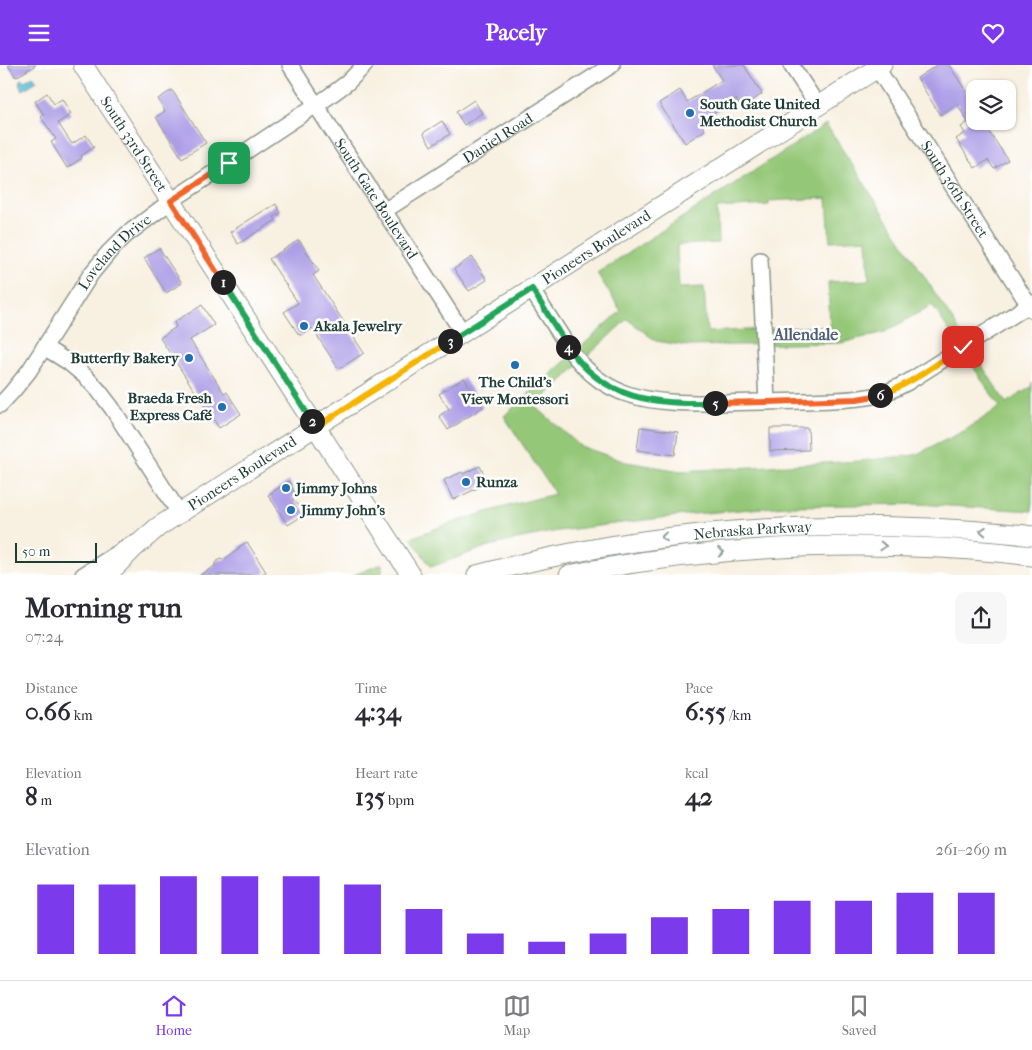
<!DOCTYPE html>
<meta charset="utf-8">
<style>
body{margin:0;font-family:"IM FELL French Canon",serif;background:#f7f7f7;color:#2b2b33;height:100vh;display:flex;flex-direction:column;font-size:19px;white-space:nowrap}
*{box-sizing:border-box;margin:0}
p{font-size:16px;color:#7c7c81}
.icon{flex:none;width:28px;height:28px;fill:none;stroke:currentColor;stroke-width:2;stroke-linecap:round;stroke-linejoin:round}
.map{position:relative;height:510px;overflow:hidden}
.side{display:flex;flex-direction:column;background:#fff;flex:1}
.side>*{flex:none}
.fabs{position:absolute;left:966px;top:15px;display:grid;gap:10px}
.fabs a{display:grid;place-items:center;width:50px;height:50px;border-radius:10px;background:#fff;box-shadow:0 1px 4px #0004;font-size:25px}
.scale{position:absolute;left:15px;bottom:12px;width:82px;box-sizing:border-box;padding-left:5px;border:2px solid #1f3d34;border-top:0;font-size:14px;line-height:18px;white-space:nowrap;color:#1f3d34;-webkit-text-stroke:4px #fff;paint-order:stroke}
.pin{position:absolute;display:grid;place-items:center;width:42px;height:42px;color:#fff;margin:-21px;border-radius:10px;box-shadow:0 2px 8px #0006}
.km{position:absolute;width:25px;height:25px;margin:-12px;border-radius:50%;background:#222;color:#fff;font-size:14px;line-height:25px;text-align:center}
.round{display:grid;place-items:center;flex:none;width:52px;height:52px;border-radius:10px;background:#f7f7f7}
.head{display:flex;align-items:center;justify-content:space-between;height:85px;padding:0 25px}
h1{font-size:28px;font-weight:700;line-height:38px}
.figures{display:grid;grid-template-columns:repeat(3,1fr);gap:8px;height:85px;padding:5px 25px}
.figures div{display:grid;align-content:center}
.figures b{font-size:25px;font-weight:700}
.figures small{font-size:14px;font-weight:400}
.figures p{font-size:14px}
.chart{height:140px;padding:10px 25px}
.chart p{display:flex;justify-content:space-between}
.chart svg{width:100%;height:90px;margin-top:5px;stroke:#7c3aed;stroke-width:6}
header{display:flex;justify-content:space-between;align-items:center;height:65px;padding:0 25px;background:#7c3aed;color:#fff;font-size:22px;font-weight:700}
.menu{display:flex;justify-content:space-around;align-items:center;height:70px;border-top:1px solid #e1e1e2;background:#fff;font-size:14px;color:#7c7c81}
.menu a{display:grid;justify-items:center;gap:2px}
.menu .current{color:#7c3aed}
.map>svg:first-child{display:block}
.green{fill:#94c777;stroke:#5a8256;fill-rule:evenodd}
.water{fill:#59bed7;stroke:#3c7e86}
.building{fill:#ac9de6}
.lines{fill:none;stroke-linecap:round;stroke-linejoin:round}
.minor-casing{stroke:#8c968a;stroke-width:18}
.major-casing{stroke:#8c968a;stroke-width:21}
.minor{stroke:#fff;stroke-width:15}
.major{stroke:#fff;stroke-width:19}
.oneway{stroke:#8f9e9a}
.split-1-casing{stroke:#fff;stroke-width:10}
.split-2-casing{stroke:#fff;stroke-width:10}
.split-3-casing{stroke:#fff;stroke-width:10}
.split-4-casing{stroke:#fff;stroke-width:10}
.split-5-casing{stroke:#fff;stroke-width:10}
.split-6-casing{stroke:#fff;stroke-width:10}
.split-7-casing{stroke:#fff;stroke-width:10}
.split-1{stroke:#f0652b;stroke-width:6}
.split-2{stroke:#22a559;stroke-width:6}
.split-3{stroke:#f5b400;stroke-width:6}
.split-4{stroke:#22a559;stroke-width:6}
.split-5{stroke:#22a559;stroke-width:6}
.split-6{stroke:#f0652b;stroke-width:6}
.split-7{stroke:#f5b400;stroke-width:6}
.poi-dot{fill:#1f6fb2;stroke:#fff;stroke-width:2}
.labels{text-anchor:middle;stroke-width:5;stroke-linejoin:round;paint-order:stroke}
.poi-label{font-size:15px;font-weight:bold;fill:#1f3d34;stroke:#fff;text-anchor:start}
.street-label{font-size:15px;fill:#1f3d34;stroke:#fff}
.neighbourhood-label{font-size:16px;font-weight:bold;fill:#505f72;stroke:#fff}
</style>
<header><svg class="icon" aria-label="menu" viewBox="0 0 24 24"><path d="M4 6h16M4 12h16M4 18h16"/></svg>Pacely<svg class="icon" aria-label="heart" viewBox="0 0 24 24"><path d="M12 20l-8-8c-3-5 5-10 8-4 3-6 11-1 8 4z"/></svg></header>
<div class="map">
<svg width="1032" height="510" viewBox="0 0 1032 510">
<rect width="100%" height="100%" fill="#fff"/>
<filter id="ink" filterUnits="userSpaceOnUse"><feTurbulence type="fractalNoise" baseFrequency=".02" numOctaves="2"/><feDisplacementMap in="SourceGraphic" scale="10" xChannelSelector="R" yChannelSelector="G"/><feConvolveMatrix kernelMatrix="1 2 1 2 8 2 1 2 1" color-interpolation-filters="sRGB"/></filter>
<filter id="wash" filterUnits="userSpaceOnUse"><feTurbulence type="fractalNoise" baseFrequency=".0096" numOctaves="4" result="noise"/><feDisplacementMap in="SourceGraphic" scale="20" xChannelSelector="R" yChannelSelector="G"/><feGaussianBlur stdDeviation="1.12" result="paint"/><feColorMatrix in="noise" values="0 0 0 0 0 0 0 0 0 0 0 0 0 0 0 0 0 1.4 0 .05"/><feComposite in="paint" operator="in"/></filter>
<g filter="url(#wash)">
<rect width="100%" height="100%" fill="#f8f0e0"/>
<path class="green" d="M826,59L1006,338L1031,322L1032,317V446L918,439L785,441L693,449L558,466L522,473L486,482L431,502L411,473C458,454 506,441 555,429L504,351L621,246L597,208ZM827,133L830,176L867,174L869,215L828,217L830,261L707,267L704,222L679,223L677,180L718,178L717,143L769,140V136ZM932,240L1000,342L964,366L915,390L859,396L681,406L626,397L580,381L535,341L627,254L656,276L688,281L841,278L885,267Z
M382,499V510H354L356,509Z"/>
<path class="water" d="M33,11L37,16L23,25L19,19L21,14L25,16Z"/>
<g id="blocks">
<path class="building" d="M8,0H36L16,12Z
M712,0H744L762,29L749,38L746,34L738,39L736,34L700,57L705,65L685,78L659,38L680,25L687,37L722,15Z
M937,0H949L975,40V56H982L1008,95L994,104L988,95L975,103L956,74L965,68L961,62L968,57L957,39L940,50L917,13Z
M172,25L206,78L182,93L156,52L165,46L158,34Z
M47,28L54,39L62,34L71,49L58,58L72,79L86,70L94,82L81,91L82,93L67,103L51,77L56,74L41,52L44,50L35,36Z
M474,35L482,48L464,60L456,47Z
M442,56L450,69L431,81L423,68Z
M276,139L281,148L274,152L276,155L238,179L230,167L268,143V144Z
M299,175L319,206L313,210L364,288L340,303V302L338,303L312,263L301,271L300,269L299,270L284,247L298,238L269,194Z
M159,183L182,218L166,228L144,193Z
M472,192L487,215L469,226L454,204Z
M202,240L214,260L190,275L224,328L227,327L241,349L219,363L160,273L176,262L174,257Z
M464,313L483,342L448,365L439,351L449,344L439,329Z
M640,362L678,367L675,390L637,385Z
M770,363H808L809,385L770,386Z
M480,401L488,418L453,435L444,415L462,407L463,409Z
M289,416L296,431L292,434L307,448L288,460L268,430Z
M247,477L266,507L260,510H200L215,501V498L220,494L223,495L239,484L240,481Z"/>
</g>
</g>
<g filter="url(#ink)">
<use href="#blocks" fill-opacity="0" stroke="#8c968a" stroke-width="1"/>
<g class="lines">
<g class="minor-casing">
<g id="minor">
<path id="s1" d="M290,0L463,268"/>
<path d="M791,0L818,41"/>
<path id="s2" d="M877,3L1032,245"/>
<path id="s3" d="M384,146L612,0"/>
<path d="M760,195L767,337"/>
<path d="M531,224L573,289C587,307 605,322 627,329C657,339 690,338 721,338C748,337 774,337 801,336C824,335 849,336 873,331C885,329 897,323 908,317L1032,238"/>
<path d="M44,282L68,297L85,311L99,326L112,343L180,449"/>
<path id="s4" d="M0,340L12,327L29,306L91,209L109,187L126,170L171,136L328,32L347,18L365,0"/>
<path d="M83,510L132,479"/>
</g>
</g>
<g class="major-casing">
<g id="major">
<path id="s5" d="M83,0L411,510"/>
<path id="s6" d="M107,510L135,482L158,462L882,0"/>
<path id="s7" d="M477,510C624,470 778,456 930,463C964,465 998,466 1032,471"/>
<path d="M569,510C683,486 795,478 911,482C951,483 992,486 1032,491"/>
</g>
</g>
<use href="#minor" class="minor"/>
<use href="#major" class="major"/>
</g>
<defs><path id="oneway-chevron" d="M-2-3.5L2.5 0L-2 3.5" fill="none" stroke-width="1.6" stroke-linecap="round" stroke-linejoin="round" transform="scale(1.25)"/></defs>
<g class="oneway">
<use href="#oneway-chevron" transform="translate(983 466) rotate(-176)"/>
<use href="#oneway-chevron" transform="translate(664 472) rotate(174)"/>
<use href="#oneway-chevron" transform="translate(883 481) rotate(2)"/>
<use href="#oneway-chevron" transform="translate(721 487) rotate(-5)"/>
</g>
</g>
<g class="lines" filter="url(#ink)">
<g class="split-1-casing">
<path id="split-1" d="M223,217L171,136L229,98"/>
</g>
<g class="split-2-casing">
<path id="split-2" d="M223,217L312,356"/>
</g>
<g class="split-3-casing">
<path id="split-3" d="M312,356L316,362L450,276"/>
</g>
<g class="split-4-casing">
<path id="split-4" d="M450,276L532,224L568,282"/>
</g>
<g class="split-5-casing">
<path id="split-5" d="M568,282C605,336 654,339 715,338"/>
</g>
<g class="split-6-casing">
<path id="split-6" d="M715,338L767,337L857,334L880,330"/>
</g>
<g class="split-7-casing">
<path id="split-7" d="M880,330C910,320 936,299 963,282"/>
</g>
<use href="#split-1" class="split-1"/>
<use href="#split-2" class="split-2"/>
<use href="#split-3" class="split-3"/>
<use href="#split-4" class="split-4"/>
<use href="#split-5" class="split-5"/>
<use href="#split-6" class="split-6"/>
<use href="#split-7" class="split-7"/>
</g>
<g class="poi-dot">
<circle cx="690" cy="48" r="5"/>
<circle cx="304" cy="261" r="5"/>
<circle cx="189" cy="293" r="5"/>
<circle cx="515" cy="300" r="5"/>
<circle cx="222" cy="342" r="5"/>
<circle cx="466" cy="417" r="5"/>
<circle cx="286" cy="423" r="5"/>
<circle cx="291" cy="445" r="5"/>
</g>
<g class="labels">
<g class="poi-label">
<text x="700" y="44">South Gate United<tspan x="700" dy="17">Methodist Church</tspan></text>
<text x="314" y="266">Akala Jewelry</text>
<text x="179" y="298" text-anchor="end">Butterfly Bakery</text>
<text x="515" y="322" text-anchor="middle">The Child's<tspan x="515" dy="17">View Montessori</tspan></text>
<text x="212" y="338" text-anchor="end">Braeda Fresh<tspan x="212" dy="17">Express Café</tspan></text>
<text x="476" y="422">Runza</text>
<text x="296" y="428">Jimmy Johns</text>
<text x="301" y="450">Jimmy John's</text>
</g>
<g class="street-label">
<text dy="5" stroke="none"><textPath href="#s3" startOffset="135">Daniel Road</textPath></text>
<text dy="5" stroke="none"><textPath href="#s5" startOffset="94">South 33rd Street</textPath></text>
<text dy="5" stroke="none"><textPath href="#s2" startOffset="144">South 36th Street</textPath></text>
<text dy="5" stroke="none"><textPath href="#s1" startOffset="159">South Gate Boulevard</textPath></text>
<text dy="5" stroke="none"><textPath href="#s6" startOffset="590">Pioneers Boulevard</textPath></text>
<text dy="5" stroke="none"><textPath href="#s4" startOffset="192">Loveland Drive</textPath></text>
<text dy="5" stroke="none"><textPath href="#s6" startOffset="170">Pioneers Boulevard</textPath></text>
<text dy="5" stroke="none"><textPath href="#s7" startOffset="280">Nebraska Parkway</textPath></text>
</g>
<g class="neighbourhood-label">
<text x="806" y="275">Allendale</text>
</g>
</g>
</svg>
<div class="fabs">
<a><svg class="icon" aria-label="layers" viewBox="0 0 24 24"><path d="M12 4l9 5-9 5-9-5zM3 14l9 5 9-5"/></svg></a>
</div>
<div class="scale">50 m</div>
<div class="pin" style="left:229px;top:98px;background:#1e9e55"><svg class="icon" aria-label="arrive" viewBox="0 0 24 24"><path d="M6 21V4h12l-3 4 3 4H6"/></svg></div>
<div class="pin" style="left:963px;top:282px;background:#d93025"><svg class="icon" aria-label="check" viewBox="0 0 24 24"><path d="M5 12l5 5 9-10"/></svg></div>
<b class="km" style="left:223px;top:217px">1</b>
<b class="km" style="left:312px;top:356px">2</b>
<b class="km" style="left:450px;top:276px">3</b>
<b class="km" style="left:568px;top:282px">4</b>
<b class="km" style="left:715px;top:338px">5</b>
<b class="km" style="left:880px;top:330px">6</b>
</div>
<section class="side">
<div class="head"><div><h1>Morning run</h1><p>07:24</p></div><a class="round"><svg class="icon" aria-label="share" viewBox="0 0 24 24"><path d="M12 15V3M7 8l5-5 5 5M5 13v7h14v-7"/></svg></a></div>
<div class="figures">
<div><p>Distance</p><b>0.66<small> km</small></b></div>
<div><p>Time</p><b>4:34</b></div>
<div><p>Pace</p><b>6:55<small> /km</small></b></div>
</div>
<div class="figures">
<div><p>Elevation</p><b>8<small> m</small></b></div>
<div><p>Heart rate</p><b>135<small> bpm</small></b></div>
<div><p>kcal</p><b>42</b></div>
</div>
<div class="chart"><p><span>Elevation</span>261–269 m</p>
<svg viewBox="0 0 160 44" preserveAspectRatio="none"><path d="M5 44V10M15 44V10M25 44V6M35 44V6M45 44V6M55 44V10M65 44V22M75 44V34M85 44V38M95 44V34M105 44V26M115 44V22M125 44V18M135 44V18M145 44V14M155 44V14"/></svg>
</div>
</section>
<nav class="menu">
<a class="current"><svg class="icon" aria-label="home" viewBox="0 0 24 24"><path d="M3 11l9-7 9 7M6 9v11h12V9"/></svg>Home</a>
<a><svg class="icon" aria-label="map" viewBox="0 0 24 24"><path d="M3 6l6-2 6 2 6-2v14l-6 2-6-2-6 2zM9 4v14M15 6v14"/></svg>Map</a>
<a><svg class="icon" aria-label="saved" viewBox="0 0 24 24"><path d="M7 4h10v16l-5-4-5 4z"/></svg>Saved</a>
</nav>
